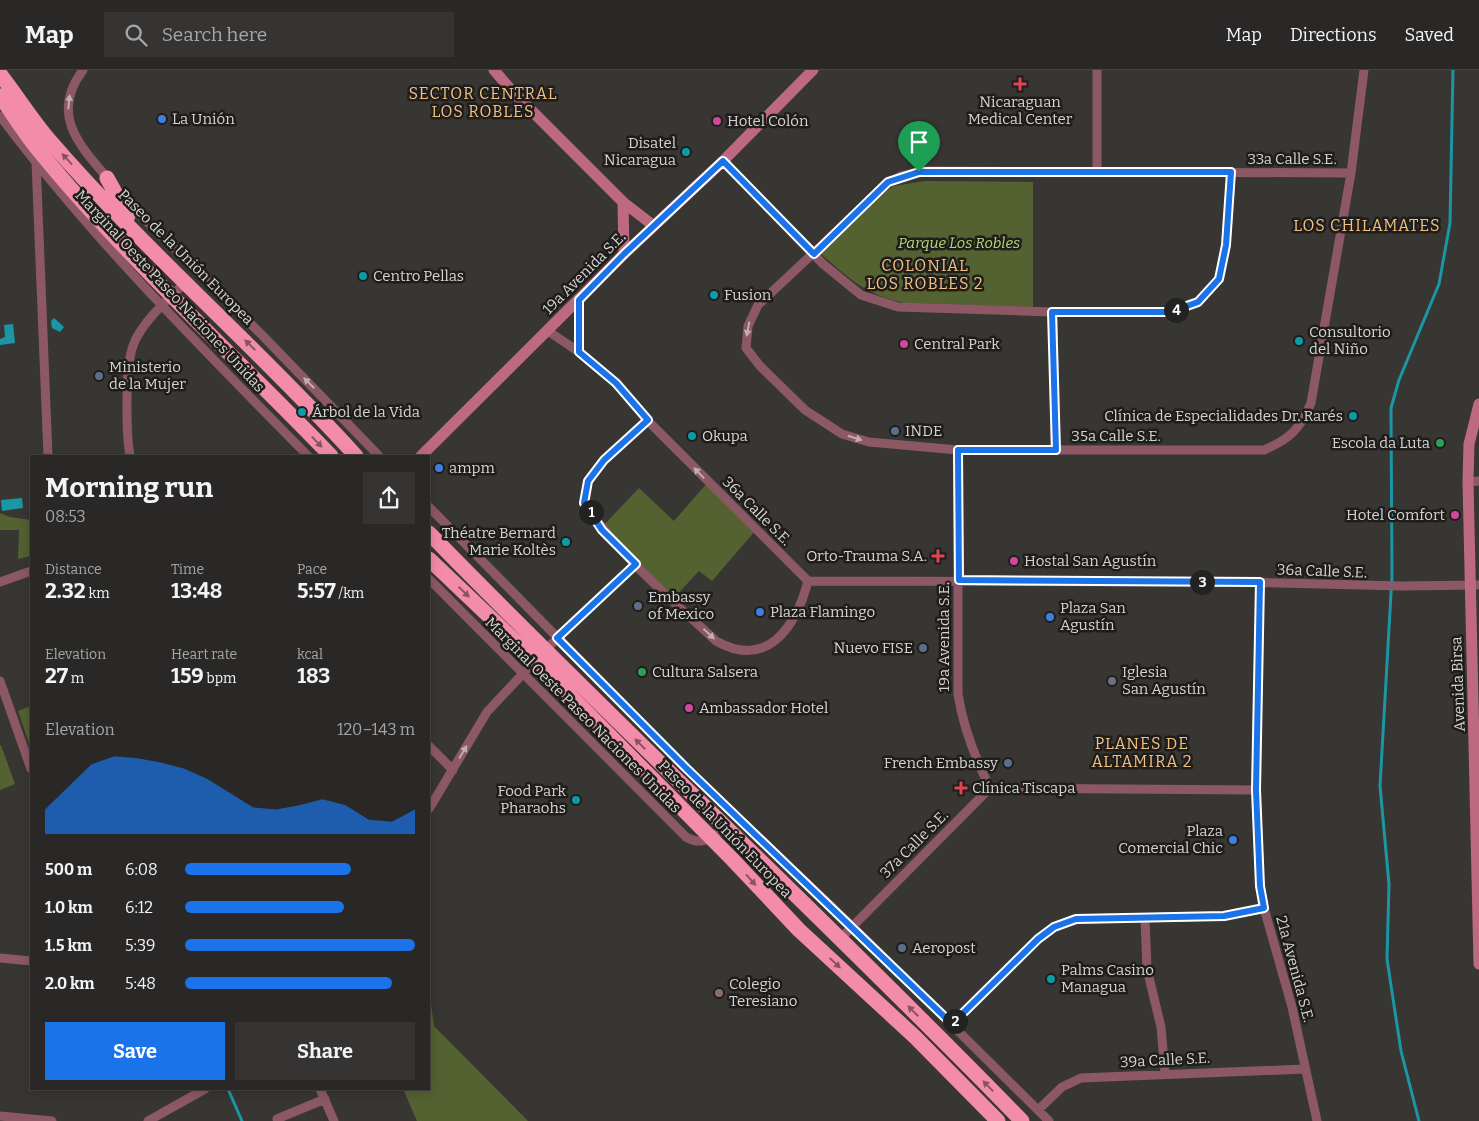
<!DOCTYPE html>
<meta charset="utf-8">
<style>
body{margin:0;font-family:Bitter,serif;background:#363432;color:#f1f3f6;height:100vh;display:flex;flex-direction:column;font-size:19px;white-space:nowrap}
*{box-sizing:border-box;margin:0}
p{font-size:16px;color:#a5a6a7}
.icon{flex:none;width:28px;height:28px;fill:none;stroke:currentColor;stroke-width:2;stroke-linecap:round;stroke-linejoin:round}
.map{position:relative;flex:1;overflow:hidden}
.side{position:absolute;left:30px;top:385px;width:400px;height:635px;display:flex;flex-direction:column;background:#2a2826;border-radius:0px;box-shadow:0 2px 12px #0003,0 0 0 1px #464443}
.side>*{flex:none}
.pin{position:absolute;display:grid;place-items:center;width:42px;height:42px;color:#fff;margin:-51px -21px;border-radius:50% 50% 50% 0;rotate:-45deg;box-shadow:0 0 5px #0007}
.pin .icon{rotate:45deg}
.km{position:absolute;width:25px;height:25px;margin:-12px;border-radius:50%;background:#222;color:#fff;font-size:14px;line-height:25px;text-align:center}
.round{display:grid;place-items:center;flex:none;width:52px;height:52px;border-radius:0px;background:#363432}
.overview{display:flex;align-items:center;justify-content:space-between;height:85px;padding:0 15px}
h1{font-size:28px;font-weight:700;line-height:38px}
.figures{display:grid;grid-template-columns:repeat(3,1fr);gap:8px;height:85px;padding:5px 15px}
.figures div{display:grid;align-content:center}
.figures b{font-size:21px;font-weight:700}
.figures small{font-size:14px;font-weight:400}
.figures p{font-size:14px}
.chart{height:140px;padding:10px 15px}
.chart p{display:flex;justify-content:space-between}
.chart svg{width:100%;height:90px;margin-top:5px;fill:#1a73e8;opacity:.7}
.button{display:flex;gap:10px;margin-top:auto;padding:10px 15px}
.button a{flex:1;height:58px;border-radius:0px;background:#1a73e8;color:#fff;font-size:20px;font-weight:700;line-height:58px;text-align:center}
.button a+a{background:#363432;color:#f1f3f6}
ul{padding:0 15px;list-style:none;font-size:16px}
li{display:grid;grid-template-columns:80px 60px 1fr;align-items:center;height:38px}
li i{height:12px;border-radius:6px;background:#1a73e8}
header{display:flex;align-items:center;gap:30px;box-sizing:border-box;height:70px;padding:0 25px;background:#2a2826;border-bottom:1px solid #464443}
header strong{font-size:24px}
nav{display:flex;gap:28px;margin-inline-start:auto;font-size:18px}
.search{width:350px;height:45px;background:#363432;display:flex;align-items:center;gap:12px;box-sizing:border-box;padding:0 18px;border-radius:0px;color:#a5a6a7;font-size:19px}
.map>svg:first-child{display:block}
.green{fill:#546131}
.water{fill:#1b96a5}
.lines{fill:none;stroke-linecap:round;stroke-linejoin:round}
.stream{stroke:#1b96a5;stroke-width:3}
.street{stroke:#8d5866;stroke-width:9}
.secondary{stroke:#bd6980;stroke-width:11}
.highway{stroke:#f38ca8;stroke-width:15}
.oneway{fill:#c0afb2}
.oneway2{fill:#885462}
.route-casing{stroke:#fff;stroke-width:10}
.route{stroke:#1a73e8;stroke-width:6}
.health-dot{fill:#e0444e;stroke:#1e1d1c;stroke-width:2}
.shop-dot{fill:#3f7fe0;stroke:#1e1d1c;stroke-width:2}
.hotel-dot{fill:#d1479c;stroke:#1e1d1c;stroke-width:2}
.culture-dot{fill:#0f9aa8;stroke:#1e1d1c;stroke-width:2}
.service-dot{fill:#5c6f8a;stroke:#1e1d1c;stroke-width:2}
.leisure-dot{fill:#2e9e5b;stroke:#1e1d1c;stroke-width:2}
.worship-dot{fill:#6b7280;stroke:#1e1d1c;stroke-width:2}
.education-dot{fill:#8d6e63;stroke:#1e1d1c;stroke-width:2}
.labels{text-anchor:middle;stroke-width:5;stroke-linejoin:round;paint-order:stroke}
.poi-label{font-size:15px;fill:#d6d4d3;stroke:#1e1d1c;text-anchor:start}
.street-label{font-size:15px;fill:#d6d4d3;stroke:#1e1d1c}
.park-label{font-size:15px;font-style:italic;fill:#bad671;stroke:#1e1d1c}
.neighbourhood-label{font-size:16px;letter-spacing:1px;fill:#f2c180;stroke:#1e1d1c}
</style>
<header>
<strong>Map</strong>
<div class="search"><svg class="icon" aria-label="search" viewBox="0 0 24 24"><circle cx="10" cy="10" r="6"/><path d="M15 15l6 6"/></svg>Search here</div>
<nav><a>Map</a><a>Directions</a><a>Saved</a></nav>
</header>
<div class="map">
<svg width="1479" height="1051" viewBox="0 0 1479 1051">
<rect width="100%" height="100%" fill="#383633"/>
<path class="green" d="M924,111L1033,112V237L905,233C866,225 851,210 821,184L883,123L894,116Z
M708,412L756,460L712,511L699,501L672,530L601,458L639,418L674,451Z
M0,443L10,447L31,450V486L18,489L19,460H0Z
M31,636V679L18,641Z
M1,675L15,714L0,720V676Z
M429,920L434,956L528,1051H417L403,1019H429Z"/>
<path class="water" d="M54,248L64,257L60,262L52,258L51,251Z
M13,254L15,273L0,275V269L5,267L4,255Z
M22,428L23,438L2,441L1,430Z"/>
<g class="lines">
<path class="stream" d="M228,1019L242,1051
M1419,1051L1401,981L1387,889L1389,814L1380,716L1392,506L1391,338L1399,310L1439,214L1450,153L1453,0"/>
<path class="street" d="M83,0C49,45 80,76 110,111
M0,46C92,169 201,277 308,386
M723,91L823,194L861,225L898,237L1053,242H1170L1198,232L1219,209L1226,175L1231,103
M36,92L48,386
M1097,101V0
M1351,103L927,101L901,106L888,113L758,235L748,256L746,278L760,296L805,340L842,364L869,372L958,380H1264C1290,369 1300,359 1311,333L1351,103L1364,0
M124,129L262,265L379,386
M579,230V282
M1053,242L1055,380
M548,261L579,282L616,313L647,350L808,511L1241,512L1402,516L1479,515
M647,350L604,390L588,411L585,433C619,486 670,528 716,571C767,600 796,557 808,511
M958,380V624C963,657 975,688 990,718
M130,386C126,364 125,296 133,276C140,254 169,228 186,212
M1468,412L1479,411
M429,437L686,698L852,856L1049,1051
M429,509L686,767C703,777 711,767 725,757
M0,512L31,501
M1260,513L1256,720L1260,816L1264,838L1292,937L1317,1051
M0,611L31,699
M429,676L453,700
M429,739L487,642L545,580L636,494
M1145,849L1147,899L1161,957L1165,1003
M840,869L990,718L1256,720
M0,888L31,891
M952,954L1038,869L1054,857L1076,849L1225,846L1264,838
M320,1019L334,1051
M1038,1040L1062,1017L1081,1008L1305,999
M0,1046L52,1051
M277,1049L325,1029
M148,1051L205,1019"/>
<path class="secondary" d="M494,0L512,21L623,132L654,156
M623,132L624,184
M1479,334L1469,374L1468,412L1479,894
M421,386L624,184L723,91L813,0"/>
<path class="highway" d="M0,4C17,26 32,50 50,71C146,182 258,278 356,386
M0,26C13,44 25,64 40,82C129,191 234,285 331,386
M107,108L128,146
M429,463C623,662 828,851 1022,1051
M429,489L535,590L733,790L799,860L915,967L998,1051"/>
</g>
<defs><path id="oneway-solid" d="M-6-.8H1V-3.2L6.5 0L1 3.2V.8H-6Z" transform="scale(1.25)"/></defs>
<g class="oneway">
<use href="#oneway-solid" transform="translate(69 32) rotate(-84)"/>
<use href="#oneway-solid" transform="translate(748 259) rotate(101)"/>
<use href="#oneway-solid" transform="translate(309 313) rotate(-135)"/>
<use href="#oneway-solid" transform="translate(855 368) rotate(17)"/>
<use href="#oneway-solid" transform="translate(699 403) rotate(-134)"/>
<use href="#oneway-solid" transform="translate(709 564) rotate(43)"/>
<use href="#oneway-solid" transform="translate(463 682) rotate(-59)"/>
</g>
<g class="oneway2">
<use href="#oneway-solid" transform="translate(67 89) rotate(-132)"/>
<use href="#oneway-solid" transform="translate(250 275) rotate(-135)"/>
<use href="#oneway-solid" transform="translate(317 372) rotate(46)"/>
<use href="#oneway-solid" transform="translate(464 522) rotate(44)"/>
<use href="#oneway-solid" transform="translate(640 674) rotate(-135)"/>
<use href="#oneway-solid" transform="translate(751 810) rotate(48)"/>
<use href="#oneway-solid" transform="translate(835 893) rotate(43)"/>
<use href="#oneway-solid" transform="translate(913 941) rotate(-135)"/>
<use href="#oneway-solid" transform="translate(988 1016) rotate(-134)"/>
</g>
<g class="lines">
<g class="route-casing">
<path id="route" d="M723,91L814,184L888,112L919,102H1231L1226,175L1219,209L1198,232L1170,242H1052L1056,380H958L959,510L1260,512L1256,720L1260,816L1264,838L1224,846L1076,849L1054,857L1038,869L952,954L686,698L557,568L636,494L602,460L584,433L588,411L604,390L648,350L616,313L579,282V230L624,184Z"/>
</g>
<use href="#route" class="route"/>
</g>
<g class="health-dot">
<path d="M1017.5 6.5h5v5h5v5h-5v5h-5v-5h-5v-5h5z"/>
<path d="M935.5 478.5h5v5h5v5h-5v5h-5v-5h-5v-5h5z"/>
<path d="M958.5 710.5h5v5h5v5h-5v5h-5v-5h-5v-5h5z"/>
</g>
<g class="shop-dot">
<circle cx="162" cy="49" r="5"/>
<circle cx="439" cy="398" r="5"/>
<circle cx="760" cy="542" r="5"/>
<circle cx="1050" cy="547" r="5"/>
<circle cx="1233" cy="770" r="5"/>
</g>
<g class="hotel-dot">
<circle cx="717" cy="51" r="5"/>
<circle cx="904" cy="274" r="5"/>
<circle cx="1455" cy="445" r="5"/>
<circle cx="1014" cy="491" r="5"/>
<circle cx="689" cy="638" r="5"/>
</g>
<g class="culture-dot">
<circle cx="686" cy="82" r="5"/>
<circle cx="363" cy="206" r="5"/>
<circle cx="714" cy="225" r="5"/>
<circle cx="1299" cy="271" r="5"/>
<circle cx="302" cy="342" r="5"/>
<circle cx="1353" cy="346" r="5"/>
<circle cx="692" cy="366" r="5"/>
<circle cx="566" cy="472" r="5"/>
<circle cx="576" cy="730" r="5"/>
<circle cx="1051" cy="909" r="5"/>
</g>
<g class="service-dot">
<circle cx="99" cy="306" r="5"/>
<circle cx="895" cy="361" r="5"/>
<circle cx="638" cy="536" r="5"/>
<circle cx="923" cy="578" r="5"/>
<circle cx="1008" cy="693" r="5"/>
<circle cx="902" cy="878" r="5"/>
</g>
<g class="leisure-dot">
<circle cx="1440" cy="373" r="5"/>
<circle cx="642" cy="602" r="5"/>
</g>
<circle class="worship-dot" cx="1112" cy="611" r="5"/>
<circle class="education-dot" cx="719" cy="923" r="5"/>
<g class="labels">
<g class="poi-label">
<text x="1020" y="37" text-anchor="middle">Nicaraguan<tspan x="1020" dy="17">Medical Center</tspan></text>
<text x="172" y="54">La Unión</text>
<text x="727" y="56">Hotel Colón</text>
<text x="676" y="78" text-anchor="end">Disatel<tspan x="676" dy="17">Nicaragua</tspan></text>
<text x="373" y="211">Centro Pellas</text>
<text x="724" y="230">Fusion</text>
<text x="1309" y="267">Consultorio<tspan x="1309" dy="17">del Niño</tspan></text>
<text x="914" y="279">Central Park</text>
<text x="109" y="302">Ministerio<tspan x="109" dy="17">de la Mujer</tspan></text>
<text x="312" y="347">Árbol de la Vida</text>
<text x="1343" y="351" text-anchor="end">Clínica de Especialidades Dr. Rarés</text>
<text x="905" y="366">INDE</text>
<text x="702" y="371">Okupa</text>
<text x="1430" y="378" text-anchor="end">Escola da Luta</text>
<text x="449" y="403">ampm</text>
<text x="1445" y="450" text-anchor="end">Hotel Comfort</text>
<text x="556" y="468" text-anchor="end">Théatre Bernard<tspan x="556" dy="17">Marie Koltès</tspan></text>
<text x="927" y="491" text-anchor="end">Orto-Trauma S.A.</text>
<text x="1024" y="496">Hostal San Agustín</text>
<text x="648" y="532">Embassy<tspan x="648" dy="17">of Mexico</tspan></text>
<text x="1060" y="543">Plaza San<tspan x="1060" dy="17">Agustín</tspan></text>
<text x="770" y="547">Plaza Flamingo</text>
<text x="913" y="583" text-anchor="end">Nuevo FISE</text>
<text x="652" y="607">Cultura Salsera</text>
<text x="1122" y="607">Iglesia<tspan x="1122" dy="17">San Agustín</tspan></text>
<text x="699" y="643">Ambassador Hotel</text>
<text x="998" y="698" text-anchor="end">French Embassy</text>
<text x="972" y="723">Clínica Tiscapa</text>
<text x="566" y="726" text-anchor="end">Food Park<tspan x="566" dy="17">Pharaohs</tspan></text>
<text x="1223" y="766" text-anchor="end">Plaza<tspan x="1223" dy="17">Comercial Chic</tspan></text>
<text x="912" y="883">Aeropost</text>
<text x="1061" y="905">Palms Casino<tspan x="1061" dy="17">Managua</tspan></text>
<text x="729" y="919">Colegio<tspan x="729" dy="17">Teresiano</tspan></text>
</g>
<g class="street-label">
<text x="1292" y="94">33a Calle S.E.</text>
<text transform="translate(186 187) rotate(45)" y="5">Paseo de la Unión Europea</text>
<text transform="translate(584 203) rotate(-45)" y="5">19a Avenida S.E.</text>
<text transform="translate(170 221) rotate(47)" y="5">Marginal Oeste Paseo Naciones Unidas</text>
<text x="1116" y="371">35a Calle S.E.</text>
<text transform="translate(757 441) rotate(45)" y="5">36a Calle S.E.</text>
<text transform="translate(1322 501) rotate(2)" y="5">36a Calle S.E.</text>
<text transform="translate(944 567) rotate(-90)" y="5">19a Avenida S.E.</text>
<text transform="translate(1458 614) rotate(-92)" y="5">Avenida Birsa</text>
<text transform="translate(583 645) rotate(45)" y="5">Marginal Oeste Paseo Naciones Unidas</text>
<text transform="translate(725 759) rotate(46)" y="5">Paseo de la Unión Europea</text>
<text transform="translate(914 774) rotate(-45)" y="5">37a Calle S.E.</text>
<text transform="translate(1295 899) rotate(75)" y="5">21a Avenida S.E.</text>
<text transform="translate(1165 990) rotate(-3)" y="5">39a Calle S.E.</text>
</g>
<g class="park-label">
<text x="959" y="178">Parque Los Robles</text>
</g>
<g class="neighbourhood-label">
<text x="483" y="29">SECTOR CENTRAL<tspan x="483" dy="18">LOS ROBLES</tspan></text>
<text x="1367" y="161">LOS CHILAMATES</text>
<text x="925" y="201">COLONIAL<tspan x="925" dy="18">LOS ROBLES 2</tspan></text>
<text x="1142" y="679">PLANES DE<tspan x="1142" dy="18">ALTAMIRA 2</tspan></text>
</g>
</g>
</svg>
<div class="pin" style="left:919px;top:102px;background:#1e9e55"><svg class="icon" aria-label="arrive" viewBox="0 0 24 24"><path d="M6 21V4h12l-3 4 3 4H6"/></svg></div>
<b class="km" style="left:591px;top:442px">1</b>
<b class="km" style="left:955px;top:951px">2</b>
<b class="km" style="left:1202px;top:512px">3</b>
<b class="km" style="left:1176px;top:240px">4</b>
<section class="side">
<div class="overview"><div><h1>Morning run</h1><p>08:53</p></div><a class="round"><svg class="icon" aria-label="share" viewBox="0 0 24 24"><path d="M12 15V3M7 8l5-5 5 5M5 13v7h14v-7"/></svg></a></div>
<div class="figures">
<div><p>Distance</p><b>2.32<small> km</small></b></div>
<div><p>Time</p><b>13:48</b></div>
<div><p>Pace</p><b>5:57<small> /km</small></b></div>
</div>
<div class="figures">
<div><p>Elevation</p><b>27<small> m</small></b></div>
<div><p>Heart rate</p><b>159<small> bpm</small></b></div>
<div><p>kcal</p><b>183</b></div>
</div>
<div class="chart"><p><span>Elevation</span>120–143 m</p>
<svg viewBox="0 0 160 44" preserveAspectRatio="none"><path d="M0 44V32L10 21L20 10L30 6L40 7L50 9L60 12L70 17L80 24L90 31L100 32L110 30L120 27L130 30L140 37L150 38L160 32V44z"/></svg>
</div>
<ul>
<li><b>500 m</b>6:08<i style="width:72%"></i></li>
<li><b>1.0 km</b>6:12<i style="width:69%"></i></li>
<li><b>1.5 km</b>5:39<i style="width:100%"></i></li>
<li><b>2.0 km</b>5:48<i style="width:90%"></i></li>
</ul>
<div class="button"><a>Save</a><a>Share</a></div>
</section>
</div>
